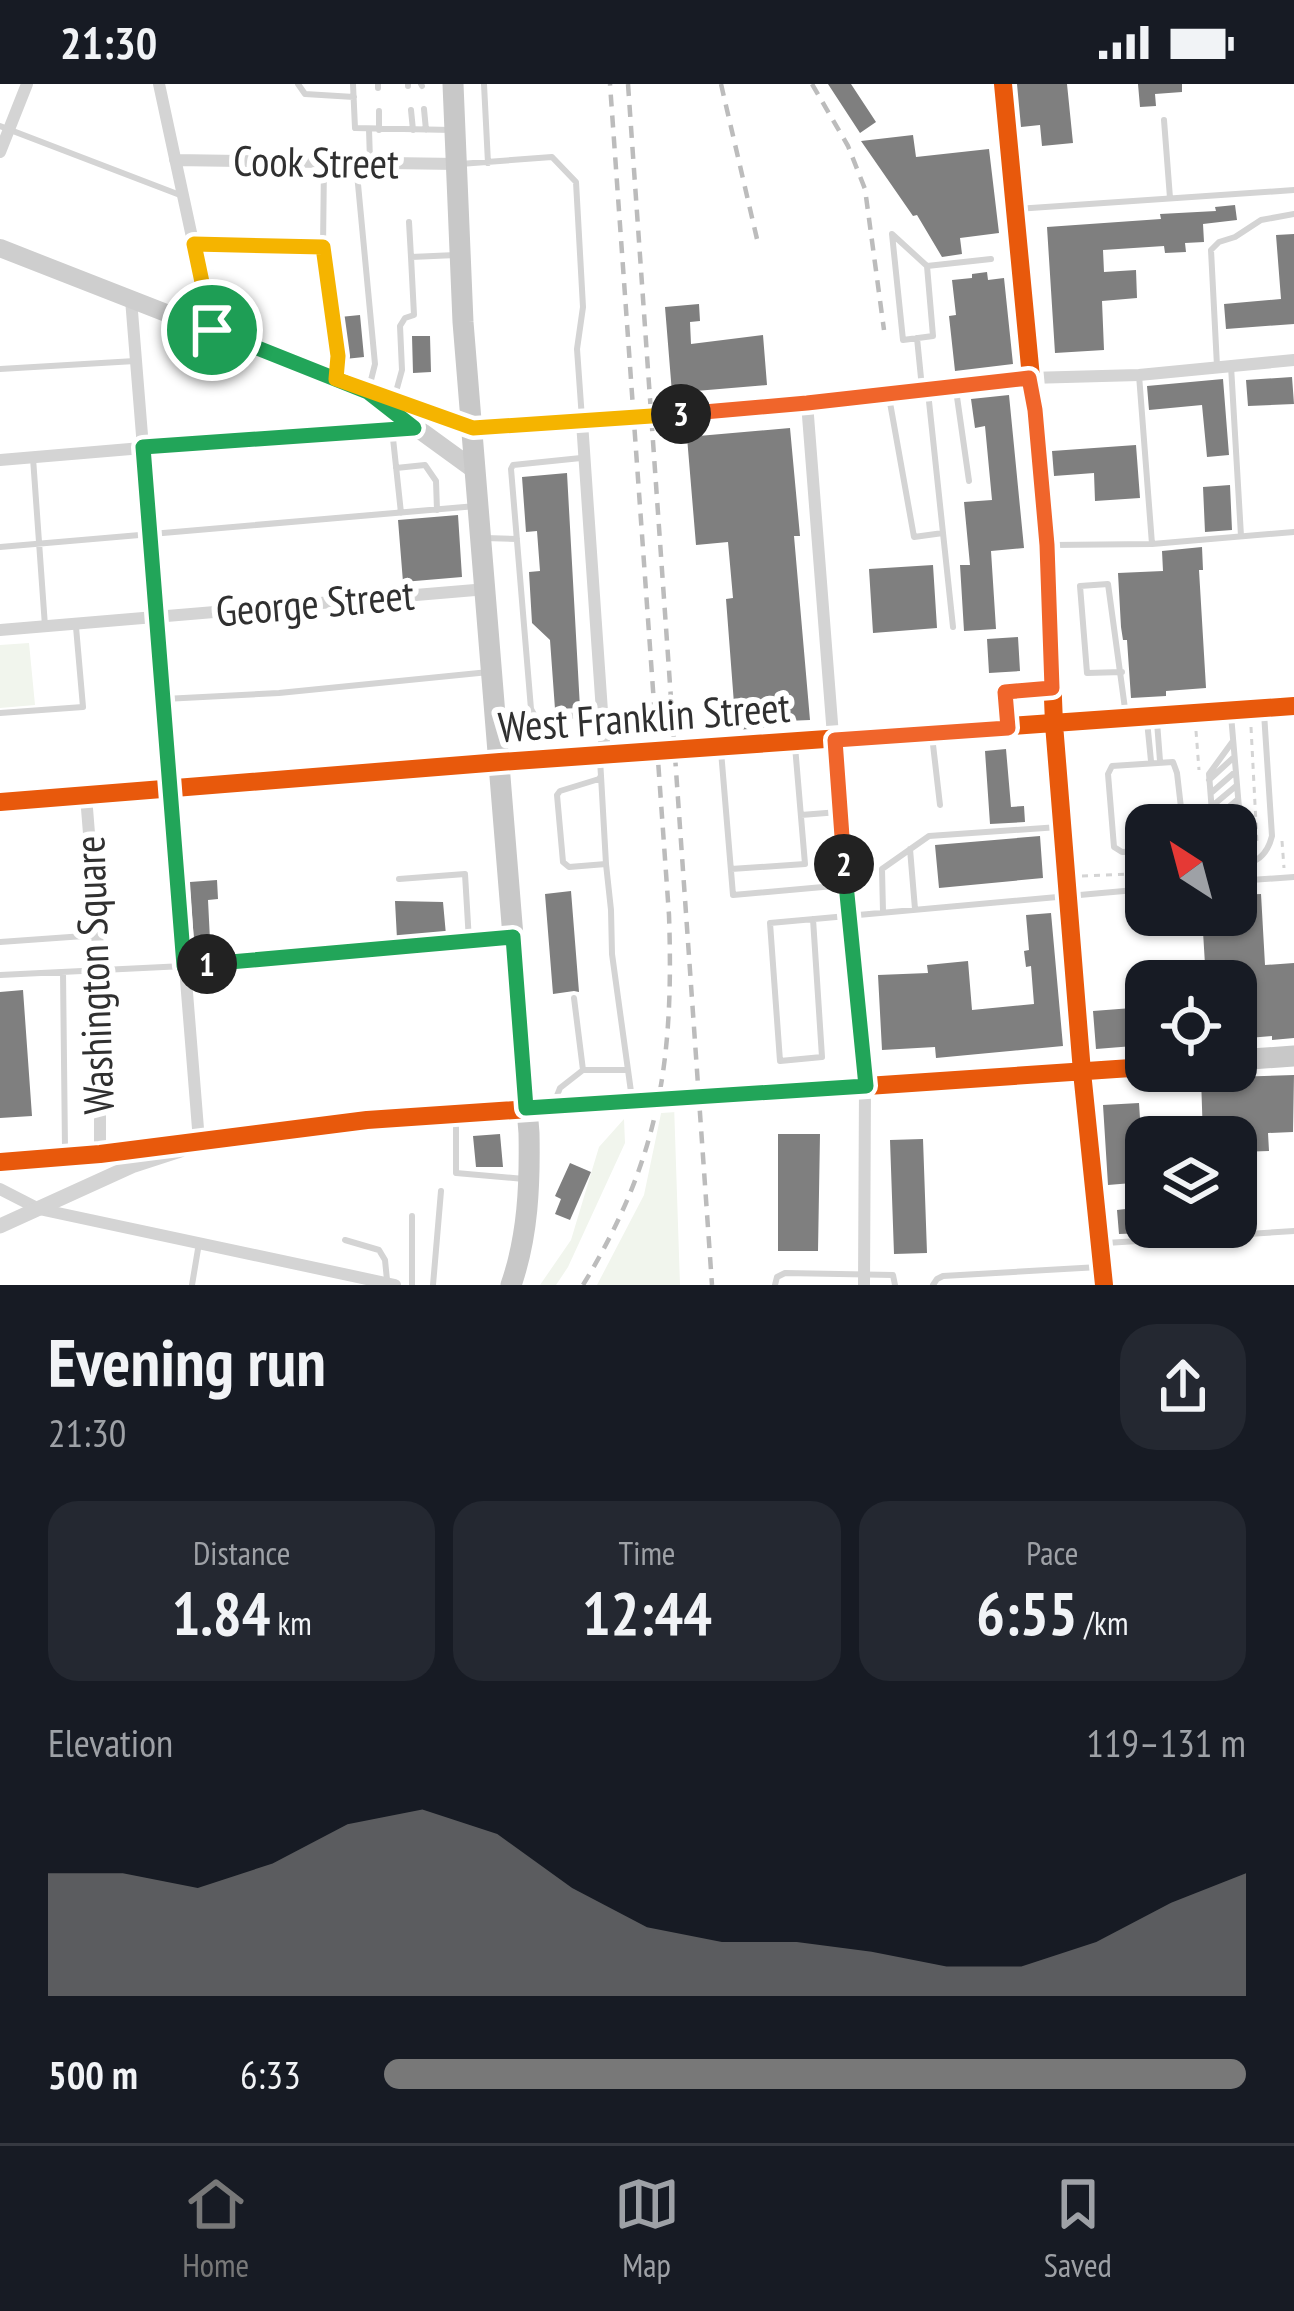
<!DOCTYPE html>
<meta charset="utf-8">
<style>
body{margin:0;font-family:"PT Sans Narrow",sans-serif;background:#242831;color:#f1f3f6;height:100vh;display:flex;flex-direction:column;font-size:45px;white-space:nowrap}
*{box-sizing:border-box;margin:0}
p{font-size:39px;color:#9ea1a6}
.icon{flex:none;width:66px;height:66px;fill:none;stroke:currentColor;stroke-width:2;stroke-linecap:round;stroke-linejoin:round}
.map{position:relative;height:1201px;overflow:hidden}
.side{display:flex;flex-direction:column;background:#171b24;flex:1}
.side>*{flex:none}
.needle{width:78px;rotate:324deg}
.fabs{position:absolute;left:1125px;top:720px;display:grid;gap:24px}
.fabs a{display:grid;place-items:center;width:132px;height:132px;border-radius:24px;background:#171b24;box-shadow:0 3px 9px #0004;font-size:60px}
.pin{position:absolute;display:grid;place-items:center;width:102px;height:102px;color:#fff;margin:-51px;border:6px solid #fff;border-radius:50%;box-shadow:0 3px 12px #0007}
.km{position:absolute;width:60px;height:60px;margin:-30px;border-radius:50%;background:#222;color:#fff;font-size:33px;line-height:60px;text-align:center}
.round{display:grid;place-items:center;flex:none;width:126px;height:126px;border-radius:36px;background:#242831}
.headline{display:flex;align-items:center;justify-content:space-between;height:204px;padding:0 48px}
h1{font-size:66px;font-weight:700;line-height:90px}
.metrics{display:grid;grid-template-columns:repeat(3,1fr);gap:18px;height:204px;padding:12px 48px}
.metrics div{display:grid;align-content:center;border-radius:30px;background:#242831;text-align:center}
.metrics b{font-size:60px;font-weight:700}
.metrics small{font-size:33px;font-weight:400}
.metrics p{font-size:33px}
.chart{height:336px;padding:24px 48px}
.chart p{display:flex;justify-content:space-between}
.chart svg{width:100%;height:216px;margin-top:12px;fill:#787878;opacity:.7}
ul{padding:0 48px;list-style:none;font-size:39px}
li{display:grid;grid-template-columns:192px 144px 1fr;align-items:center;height:90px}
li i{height:30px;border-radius:15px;background:#787878}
.status{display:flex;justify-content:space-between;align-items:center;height:84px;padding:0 60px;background:#171b24;direction:ltr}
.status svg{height:33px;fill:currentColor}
.dock{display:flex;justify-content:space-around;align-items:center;height:168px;border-top:3px solid #363941;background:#171b24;font-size:33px;color:#9ea1a6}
.dock a{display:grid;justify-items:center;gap:6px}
.dock .current{color:#787878}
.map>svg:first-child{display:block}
.green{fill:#f1f5ed}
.building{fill:#7f7f7f}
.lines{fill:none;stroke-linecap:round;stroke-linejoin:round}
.path{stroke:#d4d4d4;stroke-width:3;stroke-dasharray:6 6;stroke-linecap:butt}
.service{stroke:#d4d4d4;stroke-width:6}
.minor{stroke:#d4d4d4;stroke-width:12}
.tertiary{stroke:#d4d4d4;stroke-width:15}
.secondary{stroke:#cecece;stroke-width:18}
.primary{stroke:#c8c8c8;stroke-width:21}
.rail{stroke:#bcbcbc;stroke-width:4.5;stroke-dasharray:12 9;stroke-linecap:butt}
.cycleway-casing{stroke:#fff;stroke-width:26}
.cycleway{stroke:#e8590c;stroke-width:18}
.split-1-casing{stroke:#fff;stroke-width:24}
.split-2-casing{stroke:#fff;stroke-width:24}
.split-3-casing{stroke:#fff;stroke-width:24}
.split-4-casing{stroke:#fff;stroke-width:24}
.split-1{stroke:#22a559;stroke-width:15}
.split-2{stroke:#22a559;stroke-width:15}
.split-3{stroke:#f0652b;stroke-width:15}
.split-4{stroke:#f5b400;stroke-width:15}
.labels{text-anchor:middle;stroke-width:12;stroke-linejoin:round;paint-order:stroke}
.street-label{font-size:42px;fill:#303030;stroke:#fff}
</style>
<div class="status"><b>21:30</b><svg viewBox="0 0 49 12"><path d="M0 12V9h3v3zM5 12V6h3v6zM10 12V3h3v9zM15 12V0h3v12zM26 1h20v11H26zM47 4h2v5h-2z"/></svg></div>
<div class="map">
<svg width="1294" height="1201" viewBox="0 0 1294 1201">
<rect width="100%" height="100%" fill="#fff"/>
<path class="green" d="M29,559L35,621L0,624V561Z
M663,1020H674L680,1201H597L644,1111Z
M624,1035L625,1059L568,1183L556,1201H540L571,1156L599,1063Z"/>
<path class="building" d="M828,0H851L876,38L860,49Z
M1017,0H1067L1073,59L1042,62L1040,41L1021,43Z
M1138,0H1182V8L1155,10L1156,22L1140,23Z
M913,51L916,73L989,65L999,149L960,154L962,170L942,173L917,131L913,132L861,57Z
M1235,121L1237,136L1203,140L1204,158L1185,159L1186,168L1165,169L1164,162L1103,166L1104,188L1136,186L1137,214L1102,217L1104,266L1055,269L1047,143L1161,135L1160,130L1216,127L1215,123Z
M1294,150V240L1226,245L1224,220L1281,215L1276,151Z
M987,188L988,196L1004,194L1013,280L955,287L949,232L956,231L952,196L972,194V190Z
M699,220L700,237L690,238L691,260L763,251L767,301L672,309L665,223Z
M360,231L364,273L345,275L340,233Z
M412,252H430L431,288L413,289Z
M1292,293L1294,320L1248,322L1246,296Z
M1223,295L1229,371L1207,373L1202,321L1149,326L1147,302Z
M1009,311L1024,464L991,467L996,545L964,547L960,481H970L964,418L992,416L985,342L975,344L971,315Z
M790,344L800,452H794L810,636L786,637V642L736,646L726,515L733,514L728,458L696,461L687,353Z
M1136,361L1140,414L1095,417L1094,389L1054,392L1052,367Z
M567,389L580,624L555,625L550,556L532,539L529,488L540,487L537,447L526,448L522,393Z
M1230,401L1232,446L1205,448L1203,403Z
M458,431L462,493L403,498L398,436Z
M1202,463L1203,486H1199L1206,604L1166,607V612L1131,614L1127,556H1123L1121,543L1118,489L1163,487L1162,467Z
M933,481L937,544L873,549L869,485Z
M1018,553L1020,587L989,589L987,555Z
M1006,665L1011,723L1024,722L1025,738L990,740L985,667Z
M1040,752L1043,794L939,804L935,761Z
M217,796L218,815L208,816L210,856L223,855L224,871L195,874L190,798Z
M571,807L579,908L574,907L553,910L545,810Z
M1261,810L1265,881L1294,879V954L1272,956V952L1236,955V897H1206L1202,831H1236V811Z
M395,817L443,818L446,851L397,855Z
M1051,829L1063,962L936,974L935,963L882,966L878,891L928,889L927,881L968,877L972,926L1034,920L1031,882L1026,883L1024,867L1029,866L1026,831Z
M23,906L32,1032L0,1034V908Z
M1146,909V961L1096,965L1093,927L1132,924L1131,910Z
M1294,991L1293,1048L1268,1049L1269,1067L1236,1068V1053H1203L1201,994Z
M1139,1019L1142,1066H1146V1149L1119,1150L1117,1126L1134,1124L1132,1099L1108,1101L1103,1021Z
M500,1050L503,1083H476L473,1052Z
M778,1050H820L818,1167H778Z
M923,1055L927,1169L894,1170L890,1056Z
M570,1079L591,1088L570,1136L555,1130L561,1115L555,1112Z"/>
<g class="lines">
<path class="path" d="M1251,643L1257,759
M1196,647L1199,686
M1238,742L1258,740
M1282,757L1284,784
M1236,766L1252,765
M1082,792L1132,790
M1158,994L1226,988"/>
<path class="service" d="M298,0L305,10L354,13
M353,0L355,44L452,46
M378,0V4
M408,0V2
M421,0L422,2
M484,0L488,79
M424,25L426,46
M411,26L413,46
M1164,36L1170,114
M0,42L180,111
M369,45L370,77
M379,46V27
M356,79L375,280L369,304
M460,80L552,73L576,98L583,223L577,265L582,335
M1016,125L1294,106
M409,138L411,173
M892,150L927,182L933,252L903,256Z
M197,160L323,163L324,80
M323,163L338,272L336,290
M927,182L991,175
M917,254L922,304
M1217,282L1211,166L1219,158L1235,153L1261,136L1294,130
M1231,282L1241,452
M0,285L135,277
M1139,291L1152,460
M956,306L969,397
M928,308L953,543
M889,313L914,453L943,449
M394,315L402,286L400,242L405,234L414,231L411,173L456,171
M392,345L401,429
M33,374L45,542
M581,374L513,381L511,385L531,625L536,634L600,630
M396,384L425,381L436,397L437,426
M485,454L517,455
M1052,461L1152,460L1294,448
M0,463L476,422
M1122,588L1087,589L1080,502L1108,500L1126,632
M164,615L279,609L489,588
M0,629L83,623L76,543
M1008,636L1005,607L1048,604
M1147,637L1151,677
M1157,638L1160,677
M932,652L940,721
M721,667L733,811L845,801
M600,676L601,692L599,695L560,707L557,711L563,778L569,783L606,780L601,692
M1209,696L1233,674
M1211,709L1235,688
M1211,723L1236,702
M801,731L839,728
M1212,737L1237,716
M1213,741L1209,690L1233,657
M1224,741L1237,730L1239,724L1231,631
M910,765L915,825
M1146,767L1122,768L1114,763L1108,690L1112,682L1173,678L1177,689L1183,741
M606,780L611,826L612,870L632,1015
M1236,781C1256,780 1267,772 1272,752L1264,629
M731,785L805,780L795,662
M399,795L465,790L469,857
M1236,797L1294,793
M883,828L882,785L929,752L1059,743
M813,835L822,973L780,977L770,839L1146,805L1144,767
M0,858L98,851
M63,888L65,1065
M0,891L184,882L509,853
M574,914L583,986H628
M554,1019L560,1004L583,986
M456,1033V1089L524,1095
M412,1132V1201
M345,1156L379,1166L385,1176L387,1196
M1106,1159L1294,1147
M192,1201L199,1159
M433,1201L441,1107
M775,1201L777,1193L785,1189L893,1191L895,1201
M933,1201L937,1195L943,1192L1099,1183"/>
<path class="minor" d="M159,0L212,246
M0,68L27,0
M175,76L457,80
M131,215L199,1057
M1029,294L1139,291L1294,276
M807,319L847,831L865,1002L864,1201
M582,338L605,671
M0,376L367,345L414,344
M0,546L487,505
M86,712L100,887V1070
M0,1105L39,1125L395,1201"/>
<path class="tertiary" d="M473,344C659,335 844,315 1029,294
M0,1142L134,1081L180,1066"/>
<path class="secondary" d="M1003,0L1047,461L1054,640L1082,988L1104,1201
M0,164L368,308L473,344
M381,318L476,387"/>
<path class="primary" d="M453,0L463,238L529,1049C530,1101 528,1152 511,1201
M0,718L500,678L1294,622
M1236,976L1294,972
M0,1078L100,1070L367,1036L1146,983"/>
<path class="rail" d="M628,0L712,1201
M721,0L757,155
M812,0L848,62L865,105L884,246
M583,1201C660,1074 674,977 669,831L610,0"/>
<g class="cycleway-casing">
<path id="cycleway" d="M1003,0L1047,461L1054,640L1082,988L1104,1201
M0,718L500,678L1294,622
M0,1078L100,1070L367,1036L1146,983"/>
</g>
<use href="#cycleway" class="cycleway"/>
</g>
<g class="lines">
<g class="split-1-casing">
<path id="split-1" d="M207,880L184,882L143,363L414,344L368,308L212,246"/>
</g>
<g class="split-2-casing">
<path id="split-2" d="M207,880L513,853L526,1024L866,1002L844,780"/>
</g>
<g class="split-3-casing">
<path id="split-3" d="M681,330L807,319L1029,294L1035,326L1047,461L1052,604L1005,608L1008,644L835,656L844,780"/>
</g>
<g class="split-4-casing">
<path id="split-4" d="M212,246L194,160L323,163L338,272L336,295L473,344L681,330"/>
</g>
<use href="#split-1" class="split-1"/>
<use href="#split-2" class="split-2"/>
<use href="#split-3" class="split-3"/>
<use href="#split-4" class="split-4"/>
</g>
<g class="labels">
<g class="street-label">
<text transform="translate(316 78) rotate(1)" y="15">Cook Street</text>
<text transform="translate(315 519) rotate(-5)" y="15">George Street</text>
<text transform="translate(644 633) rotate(-4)" y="15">West Franklin Street</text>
<text transform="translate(94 891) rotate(-92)" y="15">Washington Square</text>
</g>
</g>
</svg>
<div class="fabs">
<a><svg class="needle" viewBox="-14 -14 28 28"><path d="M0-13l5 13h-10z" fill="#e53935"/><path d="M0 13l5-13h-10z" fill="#9ea1a6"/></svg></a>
<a><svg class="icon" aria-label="locate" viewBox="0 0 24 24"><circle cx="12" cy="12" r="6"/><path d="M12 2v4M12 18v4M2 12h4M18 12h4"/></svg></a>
<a><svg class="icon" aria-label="layers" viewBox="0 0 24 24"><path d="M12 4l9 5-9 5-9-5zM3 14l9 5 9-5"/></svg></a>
</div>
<div class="pin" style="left:212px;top:246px;background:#1e9e55"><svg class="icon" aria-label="arrive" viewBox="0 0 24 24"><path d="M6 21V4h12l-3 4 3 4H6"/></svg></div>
<b class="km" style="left:207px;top:880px">1</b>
<b class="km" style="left:844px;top:780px">2</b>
<b class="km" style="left:681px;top:330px">3</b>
</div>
<section class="side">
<div class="headline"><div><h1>Evening run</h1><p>21:30</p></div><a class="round"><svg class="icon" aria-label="share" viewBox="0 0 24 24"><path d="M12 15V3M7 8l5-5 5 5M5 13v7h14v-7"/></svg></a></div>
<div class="metrics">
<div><p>Distance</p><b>1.84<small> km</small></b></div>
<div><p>Time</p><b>12:44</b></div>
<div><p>Pace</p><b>6:55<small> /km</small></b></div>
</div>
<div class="chart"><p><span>Elevation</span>119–131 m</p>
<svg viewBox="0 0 160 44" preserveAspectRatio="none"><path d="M0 44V19L10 19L20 22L30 17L40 9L50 6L60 11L70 22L80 30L90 33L100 33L110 35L120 38L130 38L140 33L150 25L160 19V44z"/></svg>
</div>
<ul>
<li><b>500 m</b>6:33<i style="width:100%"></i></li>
</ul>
</section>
<nav class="dock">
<a class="current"><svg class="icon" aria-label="home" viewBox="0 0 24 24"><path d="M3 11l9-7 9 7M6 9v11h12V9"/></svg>Home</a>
<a><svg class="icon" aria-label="map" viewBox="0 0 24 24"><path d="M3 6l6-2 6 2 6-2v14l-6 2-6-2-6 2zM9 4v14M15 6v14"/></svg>Map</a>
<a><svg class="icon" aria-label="saved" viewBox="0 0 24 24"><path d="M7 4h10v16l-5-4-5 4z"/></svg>Saved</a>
</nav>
